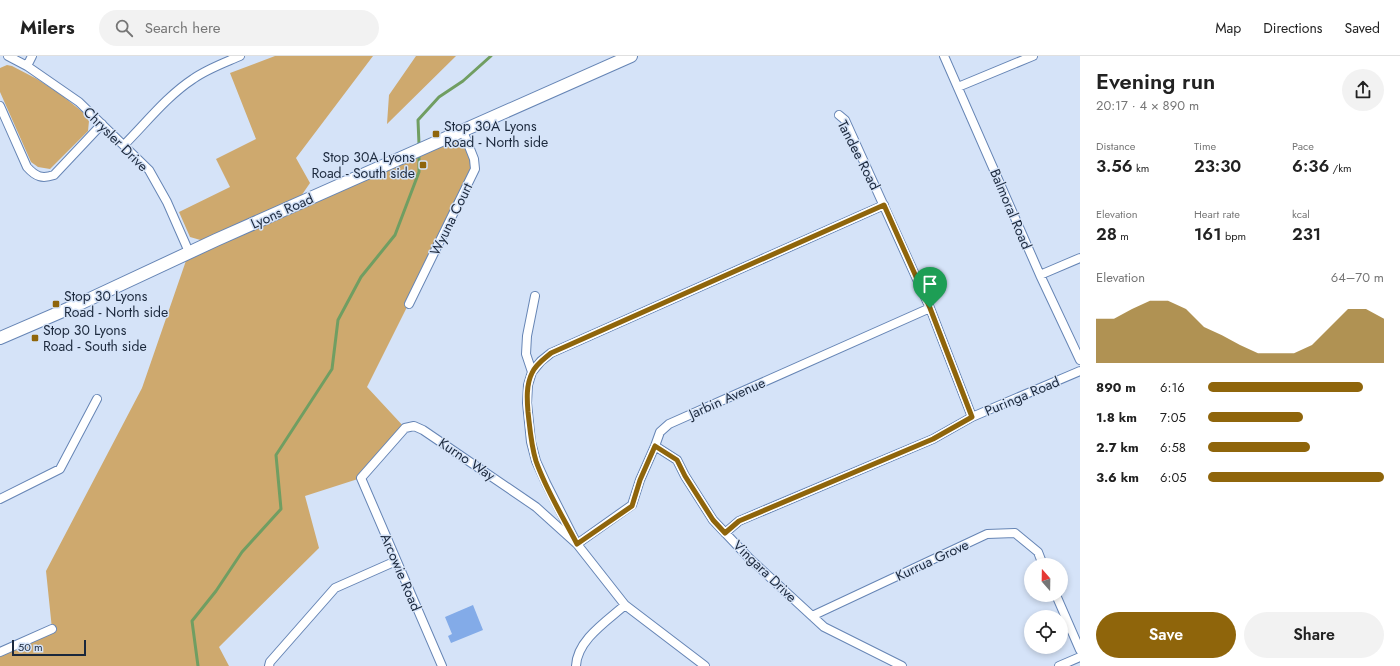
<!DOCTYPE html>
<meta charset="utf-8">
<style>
body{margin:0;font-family:Jost,sans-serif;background:#f2f2f2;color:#222;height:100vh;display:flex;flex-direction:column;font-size:15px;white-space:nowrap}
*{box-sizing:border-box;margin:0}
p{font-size:13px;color:#767676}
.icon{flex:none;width:22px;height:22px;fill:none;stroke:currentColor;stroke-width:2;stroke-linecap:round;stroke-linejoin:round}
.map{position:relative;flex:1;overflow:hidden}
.side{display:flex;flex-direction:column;background:#fff;width:320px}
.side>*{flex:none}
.needle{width:26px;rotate:340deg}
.tools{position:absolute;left:1024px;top:502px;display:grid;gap:8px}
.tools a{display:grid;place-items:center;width:44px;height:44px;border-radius:50%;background:#fff;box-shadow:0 2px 6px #0003;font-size:20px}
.scale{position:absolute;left:12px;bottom:10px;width:74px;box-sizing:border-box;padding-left:4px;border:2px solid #1b283c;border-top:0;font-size:11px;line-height:14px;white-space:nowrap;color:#1b283c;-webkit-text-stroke:3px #d5e3f8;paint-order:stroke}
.pin{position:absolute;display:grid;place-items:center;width:34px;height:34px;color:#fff;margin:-41px -17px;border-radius:50% 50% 50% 0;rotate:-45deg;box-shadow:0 0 4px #0007}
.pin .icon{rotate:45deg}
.round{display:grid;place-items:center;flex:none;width:42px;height:42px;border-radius:21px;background:#f2f2f2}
.summary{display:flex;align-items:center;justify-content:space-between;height:68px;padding:0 16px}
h1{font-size:22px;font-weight:600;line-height:30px}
.metrics{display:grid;grid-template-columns:repeat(3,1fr);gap:6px;height:68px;padding:4px 16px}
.metrics div{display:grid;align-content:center}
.metrics b{font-size:17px;font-weight:600}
.metrics small{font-size:11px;font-weight:400}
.metrics p{font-size:11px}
.chart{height:112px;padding:8px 16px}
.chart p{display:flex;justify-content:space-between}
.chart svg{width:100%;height:72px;margin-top:4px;fill:#8f650b;opacity:.7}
.action{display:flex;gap:8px;margin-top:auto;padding:8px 16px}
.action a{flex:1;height:46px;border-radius:24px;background:#8f650b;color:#fff;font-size:16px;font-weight:600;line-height:46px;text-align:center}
.action a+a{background:#f2f2f2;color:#222}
ul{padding:0 16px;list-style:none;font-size:13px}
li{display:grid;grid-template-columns:64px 48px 1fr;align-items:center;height:30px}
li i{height:10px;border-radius:5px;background:#8f650b}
header{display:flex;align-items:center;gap:24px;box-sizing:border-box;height:56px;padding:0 20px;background:#fff;border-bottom:1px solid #e0e0e0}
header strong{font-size:19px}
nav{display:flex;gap:22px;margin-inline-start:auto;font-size:14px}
.search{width:280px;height:36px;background:#f2f2f2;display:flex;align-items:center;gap:10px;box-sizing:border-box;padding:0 14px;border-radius:22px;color:#767676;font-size:15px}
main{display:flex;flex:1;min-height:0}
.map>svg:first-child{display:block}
.green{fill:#cea96e}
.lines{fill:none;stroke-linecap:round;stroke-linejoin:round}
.stream{stroke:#709e62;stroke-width:3}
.building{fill:#83abe8}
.street-casing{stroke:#6685b5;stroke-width:10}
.secondary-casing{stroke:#6685b5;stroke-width:14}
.street{stroke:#fff;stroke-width:8}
.secondary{stroke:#fff;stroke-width:12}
.route-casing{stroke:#fff;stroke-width:8}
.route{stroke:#8f650b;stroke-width:5}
.poi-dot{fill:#8f650b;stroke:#d5e3f8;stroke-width:1.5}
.labels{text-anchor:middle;stroke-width:3;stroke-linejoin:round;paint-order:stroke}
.poi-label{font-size:14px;fill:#1b283c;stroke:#d5e3f8;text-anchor:start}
.street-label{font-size:14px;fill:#1b283c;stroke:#d5e3f8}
</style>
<header>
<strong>Milers</strong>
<div class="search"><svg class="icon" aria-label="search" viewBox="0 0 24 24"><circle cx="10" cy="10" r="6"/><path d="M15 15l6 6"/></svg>Search here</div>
<nav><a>Map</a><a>Directions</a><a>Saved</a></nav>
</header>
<main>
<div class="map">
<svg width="1080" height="610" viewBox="0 0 1080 610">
<rect width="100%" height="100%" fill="#d5e3f8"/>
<path class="green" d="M275,0H373L296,102L310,127L299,143L204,185L190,181L179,156L230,131L216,103L256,83L230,17Z
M416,0H456L387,68L389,39Z
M7,9L12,10L37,23L60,38L84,57L89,65L88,75L50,113L38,111L31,106L0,36V12Z
M463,75L471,97L469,127L367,331L405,372L361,422L305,440L319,492L219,591L229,610H0V596L52,573L46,515L142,332L189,196Z"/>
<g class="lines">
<path class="stream" d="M419,88L418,64L439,41L463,25L491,0
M198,610L192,565L216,535L242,496L281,453L276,399L332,313L338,264L361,221L395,179L419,116V100"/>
</g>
<path class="building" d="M473,549L483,574L451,587L448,580L452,578L445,561Z"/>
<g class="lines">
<g class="street-casing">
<path id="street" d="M8,0L27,10L79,46L149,114L167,146L189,196
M944,0L1040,219L1080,304
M27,10L32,0
M958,31L1033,0
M0,50L27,111C36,121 42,123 54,119L102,68
M839,59L845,64L930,252L972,361
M124,89C146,67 167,40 193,23C207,13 224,7 240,0
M1040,219L1080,202
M535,240L527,280L526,298L532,316L528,329L527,347L531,386L536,405L546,427L577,488L625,549L705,610
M409,248L475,113L474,103L463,75
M532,316L541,305L551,297L884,149
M655,390L677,404L685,420L713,464L749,502L824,571L902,610
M0,443L60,413L97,343
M725,477L739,465L933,383L972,361L1080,315
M577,488L632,449L640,424L655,390L660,376L669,368L930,252
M1056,539L1080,594
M812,560L987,478L1015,477L1038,496L1043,509
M0,596L52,573
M269,610L270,606L335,532L396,505
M442,610L361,422L405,372L414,370L423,374L536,451L577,488
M576,610C577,584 607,565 625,549
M1059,610L1080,601"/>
</g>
<g class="secondary-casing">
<path id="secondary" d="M0,282L79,248L216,184L631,0"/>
</g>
<use href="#street" class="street"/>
<use href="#secondary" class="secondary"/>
</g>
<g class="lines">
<g class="route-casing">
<path id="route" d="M884,149L930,252L972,361L933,383L739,465L725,477L713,464L685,420L677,404L655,390L640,424L632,450L577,488C563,461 546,434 536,405C531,389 530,373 528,356C527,344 526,329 532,317C536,308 544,303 551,297Z"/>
</g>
<use href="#route" class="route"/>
</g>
<g class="poi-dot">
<rect x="432" y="74" width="8" height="8" rx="2"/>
<rect x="419" y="105" width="8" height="8" rx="2"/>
<rect x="52" y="244" width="8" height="8" rx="2"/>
<rect x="31" y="278" width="8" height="8" rx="2"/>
</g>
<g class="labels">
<g class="poi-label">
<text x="444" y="75">Stop 30A Lyons<tspan x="444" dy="16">Road - North side</tspan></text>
<text x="415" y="106" text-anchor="end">Stop 30A Lyons<tspan x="415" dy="16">Road - South side</tspan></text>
<text x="64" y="245">Stop 30 Lyons<tspan x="64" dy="16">Road - North side</tspan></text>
<text x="43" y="279">Stop 30 Lyons<tspan x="43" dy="16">Road - South side</tspan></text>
</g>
<g class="street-label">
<text transform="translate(116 83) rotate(45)" y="5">Chrysler Drive</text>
<text transform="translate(859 99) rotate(63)" y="5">Tandee Road</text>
<text transform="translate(1011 153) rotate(67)" y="5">Balmoral Road</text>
<text transform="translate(282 155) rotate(-24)" y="5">Lyons Road</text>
<text transform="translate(451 163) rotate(-64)" y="5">Wyuna Court</text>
<text transform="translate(1022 340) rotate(-23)" y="5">Puringa Road</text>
<text transform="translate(727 342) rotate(-24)" y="5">Jarbin Avenue</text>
<text transform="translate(467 403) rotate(34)" y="5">Kurno Way</text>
<text transform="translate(932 504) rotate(-25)" y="5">Kurrua Grove</text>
<text transform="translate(765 515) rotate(44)" y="5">Vingara Drive</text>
<text transform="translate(401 516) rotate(67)" y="5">Arcowie Road</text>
</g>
</g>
</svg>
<div class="tools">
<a><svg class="needle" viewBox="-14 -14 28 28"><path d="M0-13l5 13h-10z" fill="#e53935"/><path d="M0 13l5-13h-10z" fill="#767676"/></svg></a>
<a><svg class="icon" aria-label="locate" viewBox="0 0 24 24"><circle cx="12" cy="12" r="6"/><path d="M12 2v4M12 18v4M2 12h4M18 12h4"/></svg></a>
</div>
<div class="scale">50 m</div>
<div class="pin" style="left:930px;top:252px;background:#1e9e55"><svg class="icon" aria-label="arrive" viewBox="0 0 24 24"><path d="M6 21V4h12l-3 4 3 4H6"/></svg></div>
</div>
<section class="side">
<div class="summary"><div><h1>Evening run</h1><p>20:17 · 4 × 890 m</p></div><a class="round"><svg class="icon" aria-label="share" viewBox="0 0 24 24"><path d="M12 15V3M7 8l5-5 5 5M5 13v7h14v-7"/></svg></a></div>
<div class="metrics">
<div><p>Distance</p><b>3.56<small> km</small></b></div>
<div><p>Time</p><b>23:30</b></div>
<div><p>Pace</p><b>6:36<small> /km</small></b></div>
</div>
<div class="metrics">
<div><p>Elevation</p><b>28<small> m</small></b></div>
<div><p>Heart rate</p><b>161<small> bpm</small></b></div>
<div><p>kcal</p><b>231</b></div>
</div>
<div class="chart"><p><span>Elevation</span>64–70 m</p>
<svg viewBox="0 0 160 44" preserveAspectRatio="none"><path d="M0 44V17L10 17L20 11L30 6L40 6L50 11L60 22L70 27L80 33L90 38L100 38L110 38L120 33L130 22L140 11L150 11L160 17V44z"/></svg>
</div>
<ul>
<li><b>890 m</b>6:16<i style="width:88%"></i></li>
<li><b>1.8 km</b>7:05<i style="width:54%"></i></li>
<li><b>2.7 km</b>6:58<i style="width:58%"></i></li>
<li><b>3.6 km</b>6:05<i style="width:100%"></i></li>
</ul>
<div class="action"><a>Save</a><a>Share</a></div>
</section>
</main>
